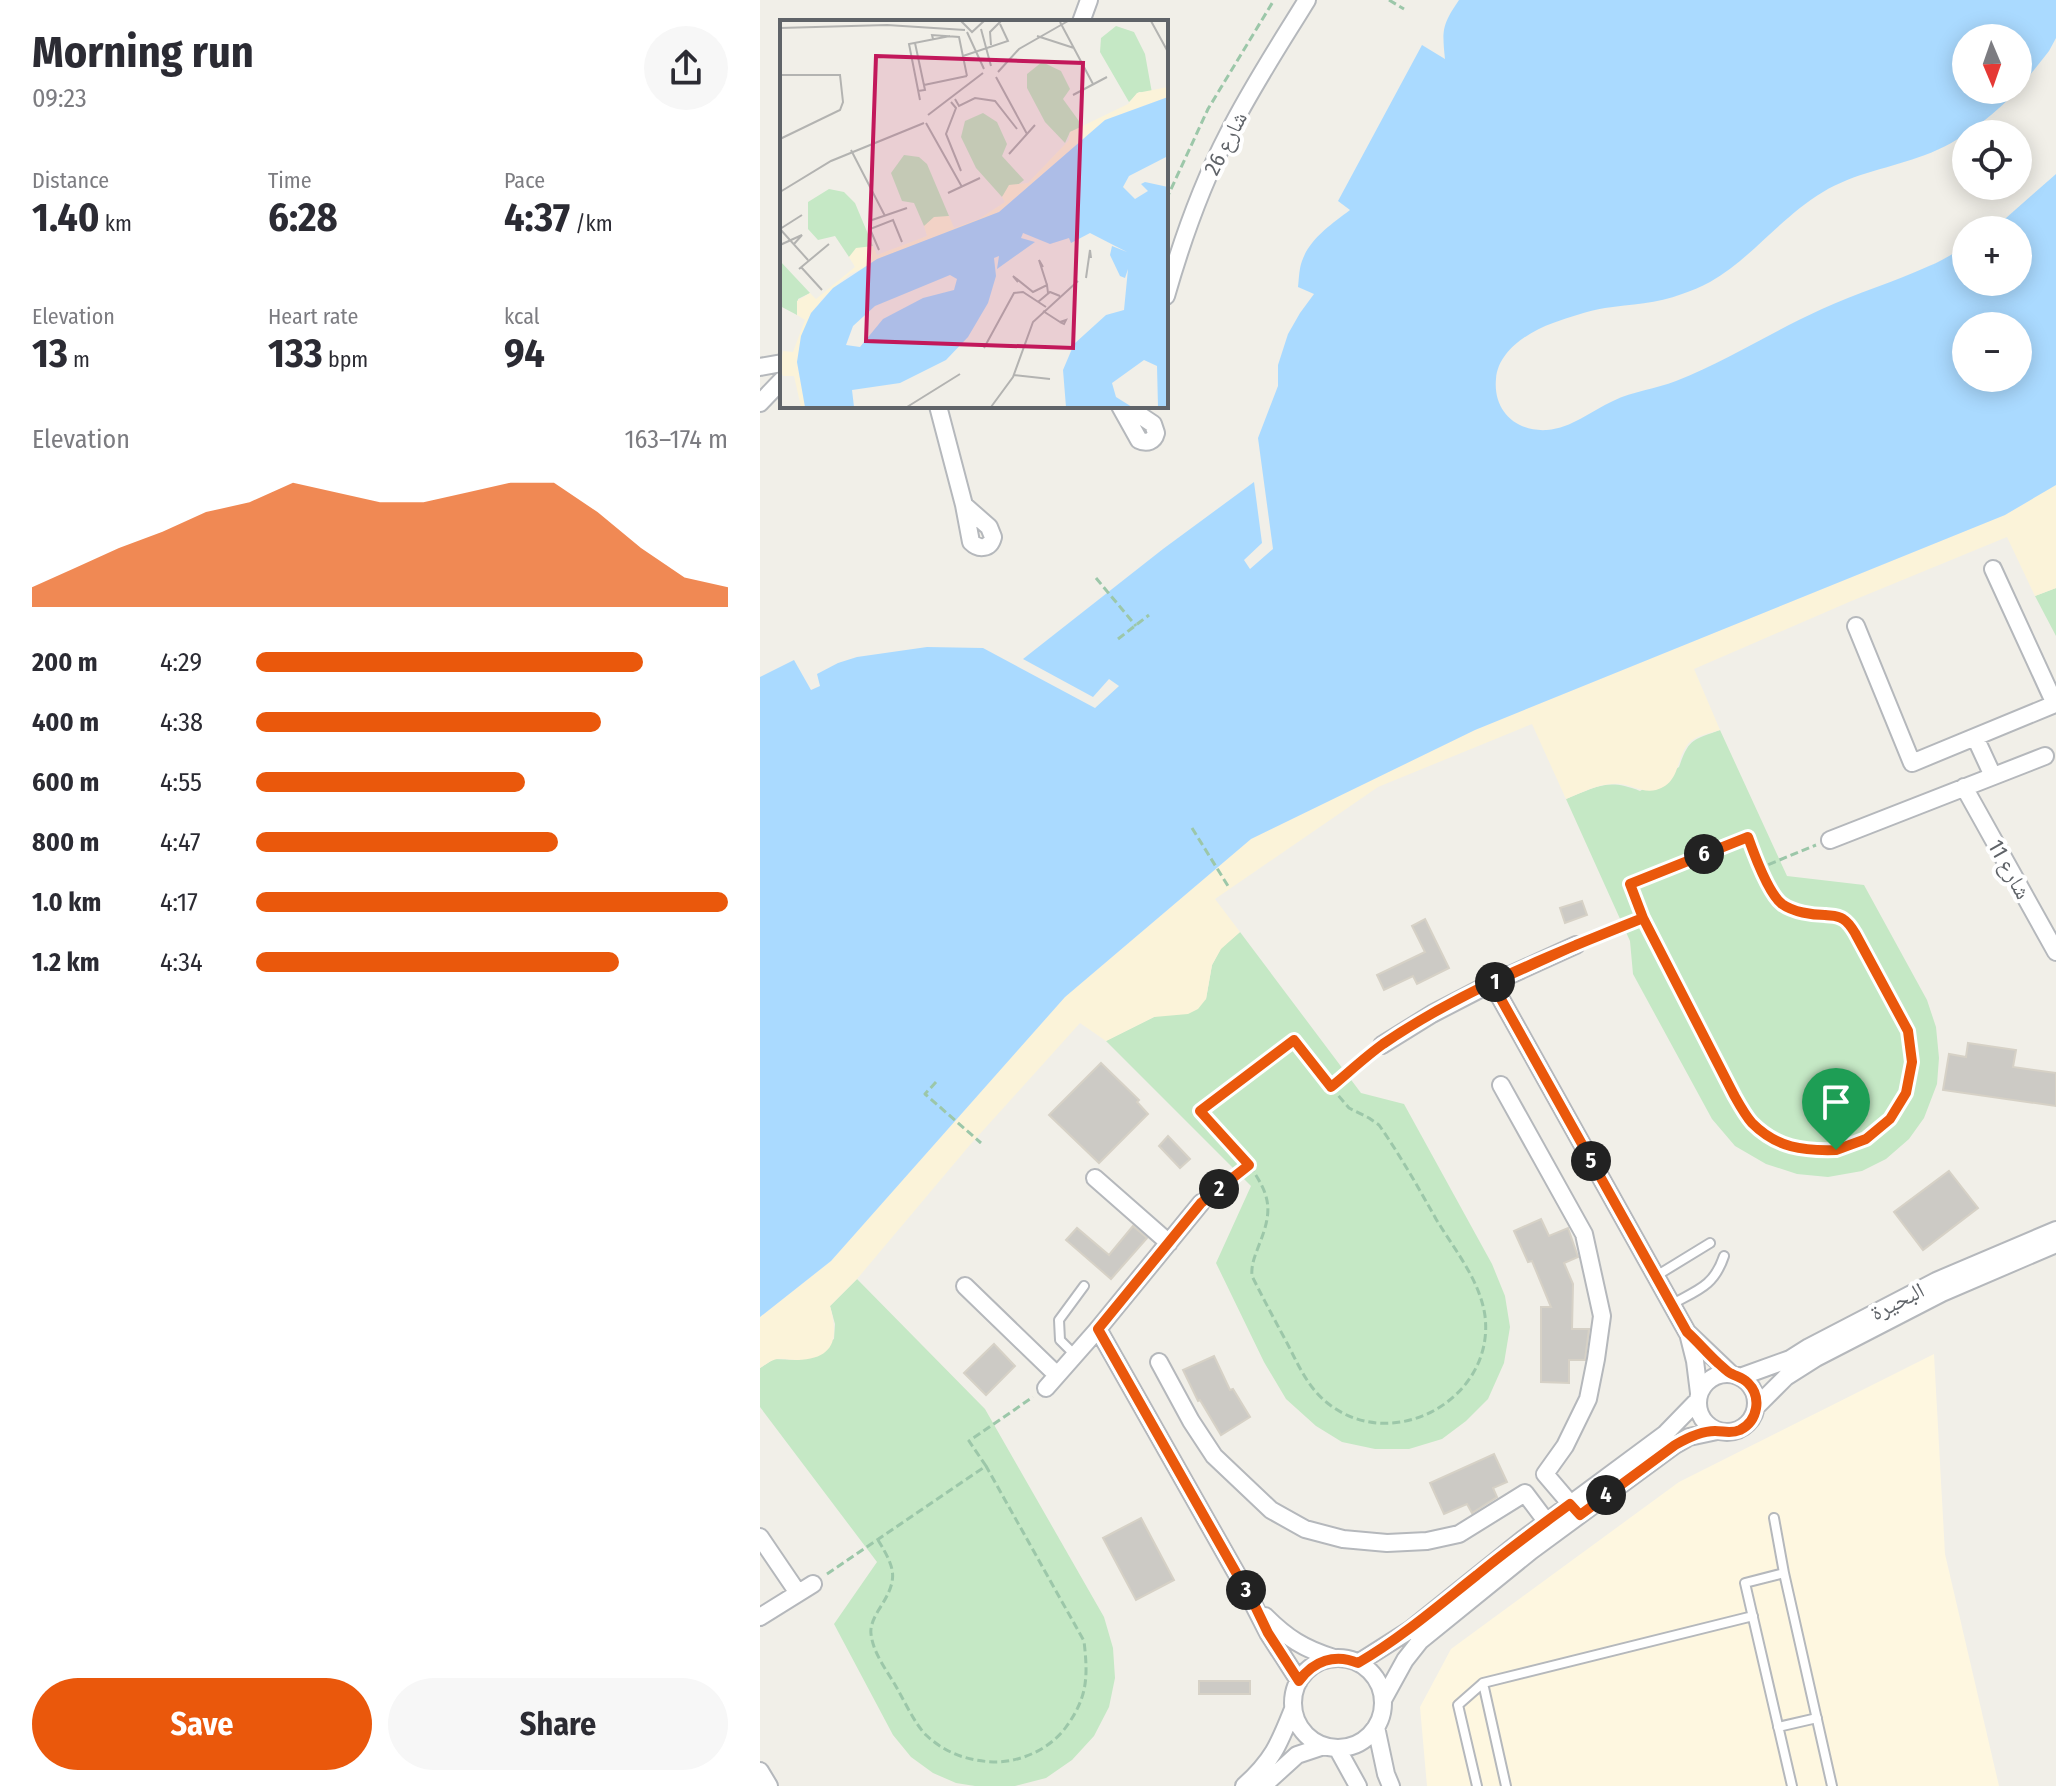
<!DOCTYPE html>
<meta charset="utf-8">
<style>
body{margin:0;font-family:"Fira Sans Condensed","Noto Naskh Arabic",sans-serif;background:#f7f7f7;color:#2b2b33;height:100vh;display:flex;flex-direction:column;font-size:30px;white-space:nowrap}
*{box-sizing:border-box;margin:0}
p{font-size:26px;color:#7c7c81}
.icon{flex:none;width:44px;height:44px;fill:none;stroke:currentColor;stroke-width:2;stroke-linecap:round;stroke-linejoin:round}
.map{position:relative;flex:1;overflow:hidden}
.panel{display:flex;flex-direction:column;background:#fff;width:760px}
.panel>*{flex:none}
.needle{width:52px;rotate:178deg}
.controls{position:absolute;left:1192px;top:24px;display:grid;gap:16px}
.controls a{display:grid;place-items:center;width:80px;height:80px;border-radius:50%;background:#fff;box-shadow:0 4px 20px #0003;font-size:40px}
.pin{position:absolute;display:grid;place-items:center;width:68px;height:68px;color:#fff;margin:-82px -34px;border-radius:50% 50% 50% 0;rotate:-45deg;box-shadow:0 0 8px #0007}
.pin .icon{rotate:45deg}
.km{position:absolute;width:40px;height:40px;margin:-20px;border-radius:50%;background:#222;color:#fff;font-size:22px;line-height:40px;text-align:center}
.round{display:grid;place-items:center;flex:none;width:84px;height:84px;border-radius:42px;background:#f7f7f7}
.headline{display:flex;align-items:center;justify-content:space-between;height:136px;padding:0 32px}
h1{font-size:44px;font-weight:700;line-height:60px}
.metrics{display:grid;grid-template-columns:repeat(3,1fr);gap:12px;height:136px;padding:8px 32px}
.metrics div{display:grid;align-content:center}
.metrics b{font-size:40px;font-weight:700}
.metrics small{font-size:22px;font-weight:400}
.metrics p{font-size:22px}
.chart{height:224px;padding:16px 32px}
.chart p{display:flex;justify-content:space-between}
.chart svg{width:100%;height:144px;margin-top:8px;fill:#ea580c;opacity:.7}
.primary-button{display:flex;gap:16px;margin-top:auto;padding:16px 32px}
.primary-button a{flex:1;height:92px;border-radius:48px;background:#ea580c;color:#fff;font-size:32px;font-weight:700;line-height:92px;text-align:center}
.primary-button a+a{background:#f7f7f7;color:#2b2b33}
ul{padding:0 32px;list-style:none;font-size:26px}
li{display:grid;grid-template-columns:128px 96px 1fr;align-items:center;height:60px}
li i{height:20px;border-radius:10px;background:#ea580c}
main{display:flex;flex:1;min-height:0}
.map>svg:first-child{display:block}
.commercial{fill:#fef7e0}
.green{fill:#c5e8c5}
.sand{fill:#fbf3d9}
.water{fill:#aadaff;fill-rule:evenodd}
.building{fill:#cccac5;stroke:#d6d1c6;stroke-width:2}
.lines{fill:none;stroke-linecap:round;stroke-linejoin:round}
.service-casing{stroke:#b5b8bc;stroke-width:12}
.minor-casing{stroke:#b5b8bc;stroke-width:20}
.path{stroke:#9cc7a9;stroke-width:3;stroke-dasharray:8 4;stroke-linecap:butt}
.service{stroke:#fff;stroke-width:8}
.minor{stroke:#fff;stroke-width:16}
.route-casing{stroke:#fff;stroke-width:16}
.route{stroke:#ea580c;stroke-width:10}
.labels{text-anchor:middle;stroke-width:8;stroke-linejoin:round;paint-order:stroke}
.street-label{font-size:22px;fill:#5f6368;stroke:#fff}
.inset-road{fill:none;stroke:#b3b3b1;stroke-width:2}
.view{fill:#c2185b;fill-opacity:0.15;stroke:#c2185b;stroke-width:4}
.inset-edge{fill:none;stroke:#5f6368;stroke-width:4}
</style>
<main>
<section class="panel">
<div class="headline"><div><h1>Morning run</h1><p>09:23</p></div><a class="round"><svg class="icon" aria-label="share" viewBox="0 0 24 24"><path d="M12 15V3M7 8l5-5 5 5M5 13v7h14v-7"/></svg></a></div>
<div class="metrics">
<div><p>Distance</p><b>1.40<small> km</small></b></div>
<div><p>Time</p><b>6:28</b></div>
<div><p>Pace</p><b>4:37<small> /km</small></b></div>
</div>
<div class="metrics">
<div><p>Elevation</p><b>13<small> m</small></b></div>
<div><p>Heart rate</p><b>133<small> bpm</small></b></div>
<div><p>kcal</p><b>94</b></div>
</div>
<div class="chart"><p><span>Elevation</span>163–174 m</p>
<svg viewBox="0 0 160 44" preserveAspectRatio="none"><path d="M0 44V38L10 32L20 26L30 21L40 15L50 12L60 6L70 9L80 12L90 12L100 9L110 6L120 6L130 15L140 26L150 35L160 38V44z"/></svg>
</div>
<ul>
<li><b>200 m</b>4:29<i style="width:82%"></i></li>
<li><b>400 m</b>4:38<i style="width:73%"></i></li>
<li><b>600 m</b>4:55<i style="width:57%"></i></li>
<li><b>800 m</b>4:47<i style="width:64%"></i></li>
<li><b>1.0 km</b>4:17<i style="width:100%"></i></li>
<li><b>1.2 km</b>4:34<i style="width:77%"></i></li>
</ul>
<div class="primary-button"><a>Save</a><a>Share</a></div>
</section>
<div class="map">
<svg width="1296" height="1786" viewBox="0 0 1296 1786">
<rect width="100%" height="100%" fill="#f1efe8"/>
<path class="commercial" d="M1174,1354L1185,1554L1239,1786H667L660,1707L691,1649L919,1482Z"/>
<path class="green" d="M1296,588V636L1275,596Z
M960,730L1027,876L1104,885L1167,1000L1176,1027L1179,1058L1177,1084L1164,1118L1149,1139L1126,1159L1102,1171L1068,1177L1037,1174L1006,1164L975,1146L952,1119L873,974L870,941L806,799C837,787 847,778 880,791L919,767C929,738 933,740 960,730Z
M480,932L601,1093L644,1104L732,1264L745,1296L750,1327L744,1363L728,1399L706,1421L682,1439L649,1449H615L582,1442L556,1426L526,1399L504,1362L456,1263L491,1186L346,1041L394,1017L446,999L452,965L461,948Z
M97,1279L225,1409L344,1617L353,1648L355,1678L349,1707L334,1736L312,1760L286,1778L255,1786H215L196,1783L173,1773L151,1757L133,1735L74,1624L117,1562L0,1407V1368L14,1359L39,1360L74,1339L75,1324L70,1306Z"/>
<path class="sand" d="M1296,485V588L1275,596L1247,537L1089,602L934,669L960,730C951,733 938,735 931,741C915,755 922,783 896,790C882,793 872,785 860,784C841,782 823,792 806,799L772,724L618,787L455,899L480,932L461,949L452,965L446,999L438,1009L428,1014L394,1017L346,1041L320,1023L209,1146L97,1279L70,1306C79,1338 75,1359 37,1360C31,1360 24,1358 17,1359C11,1360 5,1365 0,1368V1317L71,1261L305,997L491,839L715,730L1245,515Z"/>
<path class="water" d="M699,0H1296V38L1289,51L1258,90V38H1206V90H1258C1231,117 1201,142 1165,155C1131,168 1094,173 1063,192C1021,217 992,258 950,282C941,287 931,291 922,294C897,304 871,304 845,308C827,311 810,317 793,323C768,332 738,351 736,379C733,410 755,432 787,430C812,428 831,411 853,401C873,391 896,389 916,381C967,361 1013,331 1062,309C1097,293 1134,282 1169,266C1182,261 1194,253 1206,246V282H1258V230H1229L1246,218L1296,174V485L1245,515L715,730L491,839L305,997L71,1261L0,1317V677L34,660L51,690L60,686L57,674L78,663L97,657L167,647L223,648L335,708L359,686L349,679L333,697L263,659L403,549L494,482L502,543L484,560L490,569L513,549L498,438L518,386V365L528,334L540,313L554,294L538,287C539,279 539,269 542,261C550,238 572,224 590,210L578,201L662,45L685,59C682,30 682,25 699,0ZM1206,326H1258V378H1206Z"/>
<path class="building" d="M822,901L827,915L805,923L800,908Z
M665,919L689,968L657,984L653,976L624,990L617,975L665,952L652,926Z
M1208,1043L1256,1050L1253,1067L1296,1073V1106L1183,1090L1189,1054L1206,1057Z
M341,1063L379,1100L377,1102L388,1114L339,1163L289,1115Z
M408,1136L430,1159L420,1168L399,1146Z
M1189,1171L1218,1208L1163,1250L1134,1212Z
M781,1219L789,1236L808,1228L818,1257L804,1263L813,1284L812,1329H829L825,1360H809V1383L781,1382V1307H791L772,1261L768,1262L754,1231Z
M373,1226L387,1238L351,1279L306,1240L317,1228L349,1255Z
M234,1344L255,1366L226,1395L204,1373Z
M454,1356L470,1390L473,1389L490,1417L461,1435L440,1400L438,1401L423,1370Z
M734,1454L747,1482L733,1488L737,1497L712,1513L707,1504L684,1514L670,1483Z
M381,1518L414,1580L376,1600L343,1538Z
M439,1681H490V1694H439Z"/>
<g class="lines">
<g class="service-casing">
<path id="service" d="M896,1276L950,1243
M912,1304C938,1290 954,1286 964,1256
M315,1355L300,1340L299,1320L324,1286
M1014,1518L1024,1573L1072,1786
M1024,1573L985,1583L1032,1786
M723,1683L746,1786
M1018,1727L1057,1718
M717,1786L698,1705L723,1683L993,1616"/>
</g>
<g class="minor-casing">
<path id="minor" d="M321,22L329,0
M406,296C422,240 441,186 468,134C491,88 520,44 547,0
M0,367L22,363
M0,403L22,380
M178,406L204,505L211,542C219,550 230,549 233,537L229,527L204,505
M360,406L379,440C387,444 394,441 396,433L393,424L366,406
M1096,626L1152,763L1295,704L1233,569
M1215,737L1233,776
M1204,787L1296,952
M1070,840L1285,756
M732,983L927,1332L971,1374
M622,1045L672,1014L728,985L816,945
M741,1085L824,1234L842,1316L836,1359L828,1399L805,1446L785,1474L820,1515
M335,1178L409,1243
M205,1286L297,1375
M338,1329L487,1592L508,1633L539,1681
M928,1333L935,1361L939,1393
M399,1362L431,1421L454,1456L511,1510L545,1529L583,1539L627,1543L667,1541L699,1534L765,1493L795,1533
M938 1403a29 29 0 1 1 58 0a29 29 0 1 1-58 0Z
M980,1377L1030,1359L1049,1347L1176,1281L1296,1230
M286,1388L338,1329L441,1203
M996,1407L1026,1377L1056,1358L1182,1293L1296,1244
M0,1537L38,1593
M505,1616C527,1638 544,1649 574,1658
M0,1617L53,1584
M533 1703a45 45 0 1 1 90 0a45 45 0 1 1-90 0Z
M598,1663L650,1630L762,1540L905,1434L938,1400
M623,1700L645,1660L660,1641L771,1551L915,1445L929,1437L957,1431
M616,1727L626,1774L631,1786
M577,1748L598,1786
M0,1771L9,1786
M484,1786C513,1760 519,1744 533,1709
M503,1786L537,1755L564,1746"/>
</g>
<path class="path" d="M629,0L644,9
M406,200L448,109L514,0
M336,578L376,626
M358,639L389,615
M432,828L468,886
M883,918L974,1095C985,1113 996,1129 1014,1140C1072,1174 1153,1128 1152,1061C1152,1052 1150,1039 1148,1030C1144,1019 1136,1008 1130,998C1119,976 1107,955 1095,933L1080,917L1061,915L1039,911L1023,905L1015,896L1000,868
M829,940L883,918L870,884L988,837L1000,868L1056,845
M176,1082L165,1094L221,1143
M489,1165C511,1196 513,1210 499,1245C495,1256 491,1264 492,1276C503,1298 514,1319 526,1341C538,1364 548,1389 570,1405C635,1454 735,1398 725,1316C720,1280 694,1249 676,1219C658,1187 640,1155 619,1125L609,1118L589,1108L571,1087
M453,1194L489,1165L440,1111L534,1040L571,1087L610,1055
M118,1540C137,1571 138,1580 118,1611C114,1618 110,1626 111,1634C113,1652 125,1668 134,1683C143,1698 154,1723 166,1735C186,1754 211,1762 238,1762C263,1761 291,1748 306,1727C328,1697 328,1676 324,1641L226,1466
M67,1574L226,1466L209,1441L273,1397"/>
<use href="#service" class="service"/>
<use href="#minor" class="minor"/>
</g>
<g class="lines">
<g class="route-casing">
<path id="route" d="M1076,1150C1043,1151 1017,1148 992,1123C985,1115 979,1104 974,1095L883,918C795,953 702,990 623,1044C605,1057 588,1073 571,1087L534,1040L440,1111L489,1165L441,1203L338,1329L495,1606L508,1633L539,1681C553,1661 575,1653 598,1663C641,1638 678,1606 717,1575C747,1550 779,1527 810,1504L820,1515L915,1445C927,1438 941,1431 955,1431C964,1431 971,1434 980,1430C998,1421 1002,1397 988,1383C983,1378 978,1377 972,1374C967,1372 962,1366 958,1363C947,1353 938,1342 927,1332L732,983L816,945L883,918L870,884L988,837C994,854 1008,893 1022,904C1033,912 1052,915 1065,915C1071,916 1077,915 1083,919C1088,922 1092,928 1095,933L1148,1031L1152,1062L1146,1093L1130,1119L1106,1139L1076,1150"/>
</g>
<use href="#route" class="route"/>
</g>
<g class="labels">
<g class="street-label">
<text transform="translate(465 143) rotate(-63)" y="8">شارع 26</text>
<text transform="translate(1250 869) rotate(61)" y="8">شارع 11</text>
<text transform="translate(1137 1301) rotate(-27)" y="8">البحيرة</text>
</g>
</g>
<g transform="translate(20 20)">
<rect width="388" height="388" fill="#f1efe8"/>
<path d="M336,6L354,12L365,34L372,73L359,72L349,82L320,32L321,18ZM262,42L281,51L290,69L283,79L304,108L290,112L285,123L265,102L247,68V54ZM203,93L217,102L227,124L222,136L244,160L222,177L196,148L181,117L185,101ZM124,135L139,137L147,144L169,196L144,206L134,183L122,181L111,153ZM49,169L64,172L75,183L93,226L69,237L55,216L38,220L28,209V182ZM0,241L30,273L18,279L17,295L0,286Z" fill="#c5e8c5"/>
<path d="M388,67V77L325,100L219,192L70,254L53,268L41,280L17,342L25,387H21L14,356H3L0,349L3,331L13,332L25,300L17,295V281L30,273L36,279L75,247L69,237L76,228L93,226L97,235L147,216L144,206L154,197L169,196L174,208L199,199L225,182L222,177L229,165L248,163L289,120L290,112L348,84L357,73Z" fill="#fbf3d9"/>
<path d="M388,77V136L349,156L343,167L355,179L368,171L361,164L365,162L388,167V387H378L377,346L364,340L332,363L336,377L352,387H286L283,350L294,324L326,295L344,290L348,249L345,258L340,256L330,235L332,226L347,232L310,213L291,223L289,218L270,224L243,213L241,218L255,222L217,249L219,236L214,238L216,256L208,283L188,317L166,340L120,363L72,370L74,387H25L17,342L21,316L31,293L53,268L97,239L219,192L325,100ZM170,255L177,259L174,270L143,278L103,299L80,327L66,325L73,306L95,286Z" fill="#aadaff" fill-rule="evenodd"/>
<path class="inset-road" d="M181,1L192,12L204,1M371,1L388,32M280,2L313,64M0,8L107,5L185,10M201,9L211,46M187,12L204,49M257,16L294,28M153,19L152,15L179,17L187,56M135,23L145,70L138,71M211,25L210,12L221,1M183,36L228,21L220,4M218,52L239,29L288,1M0,55H60L63,82L60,90L0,119M216,57L247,114M144,65L187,56M293,75L327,57M175,79L179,86L195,78L215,81L237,109M140,80L129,24L170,16M171,82L176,88L166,114L181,151M148,95L203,53M146,103L182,167M71,130L105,196M229,134L255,105M0,172L51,141L144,103M168,173L200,158M92,200L127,188M0,209L28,240M0,209L22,195M0,225L22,215L14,224M99,230L90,209L113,200L122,222M21,247L42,270M263,247L259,240L267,265M19,249L49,224M306,258L310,230L311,238M238,262L233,256L253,272L267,265L268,273M258,282L270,272L280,276M263,291L280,302L286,300L284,304L280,302M204,328L234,273L243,272L266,287M233,355L270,359M127,387L180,354M211,387L233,357L253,302L298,261"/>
<path class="view" d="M96,36L303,43L293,328L86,321Z"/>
<rect width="388" height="388" class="inset-edge"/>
</g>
</svg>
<div class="controls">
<a><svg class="needle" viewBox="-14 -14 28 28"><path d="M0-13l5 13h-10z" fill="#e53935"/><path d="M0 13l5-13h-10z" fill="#7c7c81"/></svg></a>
<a><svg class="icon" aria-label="locate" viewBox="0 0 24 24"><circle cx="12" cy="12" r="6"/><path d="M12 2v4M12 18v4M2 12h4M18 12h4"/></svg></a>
<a>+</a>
<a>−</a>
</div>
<div class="pin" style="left:1076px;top:1150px;background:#1e9e55"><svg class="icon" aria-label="arrive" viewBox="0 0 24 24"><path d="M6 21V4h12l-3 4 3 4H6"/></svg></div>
<b class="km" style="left:735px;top:982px">1</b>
<b class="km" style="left:459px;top:1189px">2</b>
<b class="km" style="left:486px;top:1590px">3</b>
<b class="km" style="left:846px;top:1495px">4</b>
<b class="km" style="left:831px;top:1161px">5</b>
<b class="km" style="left:944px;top:854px">6</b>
</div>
</main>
